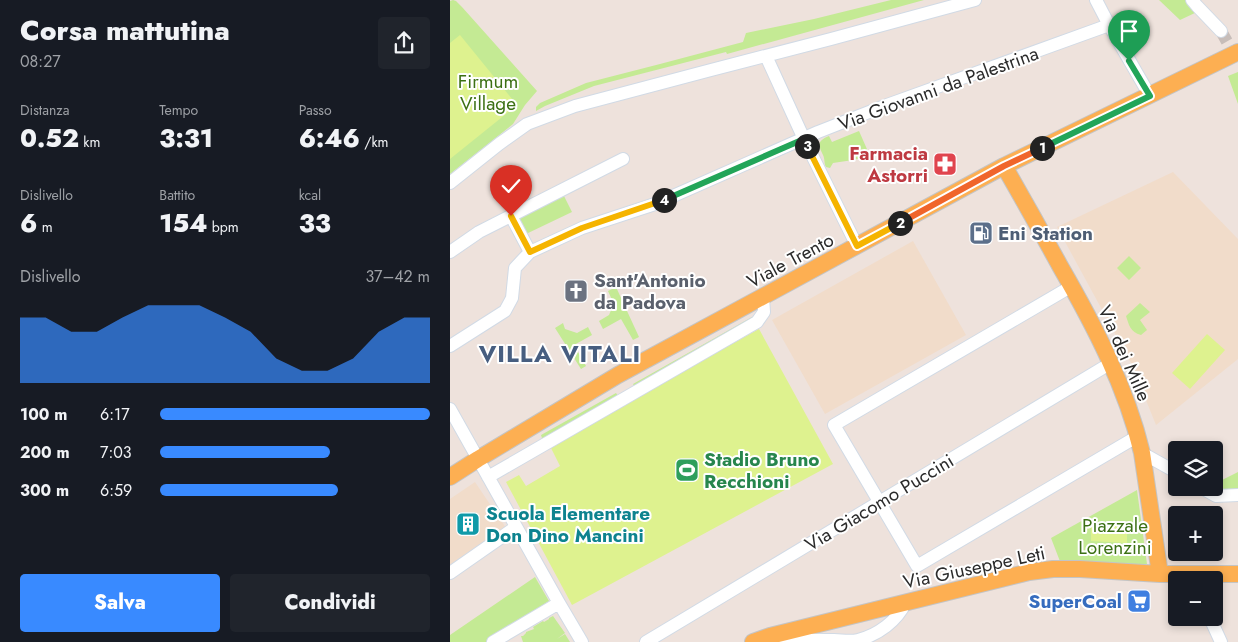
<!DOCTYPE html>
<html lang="it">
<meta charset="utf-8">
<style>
body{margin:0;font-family:Jost,sans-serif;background:#20242c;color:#f1f3f6;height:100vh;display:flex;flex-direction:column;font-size:19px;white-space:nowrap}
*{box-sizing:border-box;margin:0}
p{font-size:16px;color:#9ea1a6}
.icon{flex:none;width:28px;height:28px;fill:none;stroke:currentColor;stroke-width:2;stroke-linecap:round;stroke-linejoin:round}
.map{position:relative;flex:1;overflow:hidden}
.side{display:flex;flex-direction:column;background:#171b24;width:450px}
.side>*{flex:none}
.controls{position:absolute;left:718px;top:441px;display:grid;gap:10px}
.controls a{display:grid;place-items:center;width:55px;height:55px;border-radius:5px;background:#171b24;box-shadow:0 2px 8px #0003;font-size:25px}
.pin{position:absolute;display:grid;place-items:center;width:42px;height:42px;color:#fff;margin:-51px -21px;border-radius:50% 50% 50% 0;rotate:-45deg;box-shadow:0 0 5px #0007}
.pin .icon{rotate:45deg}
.km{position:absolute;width:25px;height:25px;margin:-12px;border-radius:50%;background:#222;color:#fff;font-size:14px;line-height:25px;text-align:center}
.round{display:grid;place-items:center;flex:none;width:52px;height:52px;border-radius:5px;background:#20242c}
.head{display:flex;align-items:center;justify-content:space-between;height:85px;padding:0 20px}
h1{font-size:28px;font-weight:800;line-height:38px}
.metrics{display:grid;grid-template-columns:repeat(3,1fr);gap:8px;height:85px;padding:5px 20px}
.metrics div{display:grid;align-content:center}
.metrics b{font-size:25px;font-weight:800}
.metrics small{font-size:14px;font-weight:400}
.metrics p{font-size:14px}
.chart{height:140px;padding:10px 20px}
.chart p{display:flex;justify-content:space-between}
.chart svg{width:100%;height:90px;margin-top:5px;fill:#398aff;opacity:.7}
.cta{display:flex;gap:10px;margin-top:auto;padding:10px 20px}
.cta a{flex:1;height:58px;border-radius:5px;background:#398aff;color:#fff;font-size:20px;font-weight:800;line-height:58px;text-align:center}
.cta a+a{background:#20242c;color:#f1f3f6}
ul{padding:0 20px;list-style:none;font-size:16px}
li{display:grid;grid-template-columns:80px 60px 1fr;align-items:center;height:38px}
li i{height:12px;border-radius:6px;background:#398aff}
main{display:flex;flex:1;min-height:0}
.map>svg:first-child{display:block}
.education{fill:#f1dcca}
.green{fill:#c4ea94}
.pitch{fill:#def28f}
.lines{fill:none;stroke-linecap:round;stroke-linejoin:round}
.minor-tunnel{stroke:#c7bdb9;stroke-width:12;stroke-dasharray:12 6;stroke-linecap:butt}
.minor-casing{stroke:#d1dae5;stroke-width:14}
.major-casing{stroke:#c4c4c4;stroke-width:18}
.minor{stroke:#fff;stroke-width:12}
.major{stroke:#fdaf52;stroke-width:16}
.split-1-casing{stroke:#fff;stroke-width:10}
.split-2-casing{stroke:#fff;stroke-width:10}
.split-3-casing{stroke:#fff;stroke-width:10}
.split-4-casing{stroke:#fff;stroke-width:10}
.split-5-casing{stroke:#fff;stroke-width:10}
.split-1{stroke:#22a559;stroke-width:6}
.split-2{stroke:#f0652b;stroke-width:6}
.split-3{stroke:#f5b400;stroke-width:6}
.split-4{stroke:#22a559;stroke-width:6}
.split-5{stroke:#f5b400;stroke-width:6}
.labels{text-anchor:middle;stroke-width:4;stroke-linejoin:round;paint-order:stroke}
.park-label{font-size:19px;fill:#3c7014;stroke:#fff}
.street-label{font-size:19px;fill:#2b2b2b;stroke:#fff}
.health-label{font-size:19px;font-weight:bold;fill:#be3a42;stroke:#fff;text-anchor:end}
.service-label{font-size:19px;font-weight:bold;fill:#4e5e75;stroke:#fff;text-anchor:start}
.worship-label{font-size:19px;font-weight:bold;fill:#5b616d;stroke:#fff;text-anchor:start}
.leisure-label{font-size:19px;font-weight:bold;fill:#27864d;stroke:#fff;text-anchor:start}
.culture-label{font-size:19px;font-weight:bold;fill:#0d838f;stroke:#fff;text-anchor:start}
.shop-label{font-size:19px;font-weight:bold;fill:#366cbe;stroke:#fff;text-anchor:end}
.district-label{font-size:24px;font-weight:bold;letter-spacing:1px;fill:#475e80;stroke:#fff}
</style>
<main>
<section class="side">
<div class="head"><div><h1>Corsa mattutina</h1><p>08:27</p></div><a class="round"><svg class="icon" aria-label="share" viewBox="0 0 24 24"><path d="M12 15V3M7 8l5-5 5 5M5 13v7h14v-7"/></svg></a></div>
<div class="metrics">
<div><p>Distanza</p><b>0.52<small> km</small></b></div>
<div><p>Tempo</p><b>3:31</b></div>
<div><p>Passo</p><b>6:46<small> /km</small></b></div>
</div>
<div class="metrics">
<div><p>Dislivello</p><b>6<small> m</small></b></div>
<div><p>Battito</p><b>154<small> bpm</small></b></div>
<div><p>kcal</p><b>33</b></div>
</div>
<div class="chart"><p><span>Dislivello</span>37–42 m</p>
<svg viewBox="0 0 160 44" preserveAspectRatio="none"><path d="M0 44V12L10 12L20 19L30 19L40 12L50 6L60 6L70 6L80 12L90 19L100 32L110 38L120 38L130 32L140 19L150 12L160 12V44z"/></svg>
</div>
<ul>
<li><b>100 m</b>6:17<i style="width:100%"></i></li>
<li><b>200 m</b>7:03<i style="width:63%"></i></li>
<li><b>300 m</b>6:59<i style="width:66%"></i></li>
</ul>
<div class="cta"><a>Salva</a><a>Condividi</a></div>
</section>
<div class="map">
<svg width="788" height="642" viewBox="0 0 788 642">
<rect width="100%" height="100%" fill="#eee2dc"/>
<path class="education" d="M723,172L788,239V359L706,425L681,363L607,227Z
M463,241L516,335L375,414L322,320Z
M25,482L56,528L0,565V499Z"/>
<path class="green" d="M3,0L6,1L12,7L87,91L75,105L63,124L0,174V1Z
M441,0H474L277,54L276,52L144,86L95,106L86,111V107L90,103L136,83L210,64L293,42L296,33L364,19Z
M709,0H737L747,12L730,20Z
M788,72V104L778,76Z
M409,131L420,156L403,160L383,163L380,168L376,167C374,164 375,159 373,155C368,145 367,141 379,136L382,142Z
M113,194L122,212L76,234L67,216Z
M679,256L691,268L679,280L667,268Z
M166,287L189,337L183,340L171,319L153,329L149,321L159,315L162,308L161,304L163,302L158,291Z
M690,303L700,312L690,320L697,330L691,335C680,332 679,325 676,316Z
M302,317L303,320L187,390L183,384Z
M113,323L115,329L127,333L138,327L142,335L124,345L136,366L131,369L105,328Z
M166,393L170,399L96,439L92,438L91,435Z
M788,472V490L776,491L764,487V484Z
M687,490L697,564H611L601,538Z
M85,577L99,601L36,642H0V635Z
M103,616L115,633L107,639L115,634L120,642H73L71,636H73L76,633V632L84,629L83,627L93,621L94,622L99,619V618Z"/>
<path class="pitch" d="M10,35L67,105L0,159V43Z
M309,329L383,464L122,605L56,482L69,475L76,486L110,466L99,444Z
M757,334L775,350L740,389L722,373Z
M641,523L677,525V543L641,541Z"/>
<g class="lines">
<path class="minor-tunnel" d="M771,31L788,61"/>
<g class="minor-casing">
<path id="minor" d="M646,0L659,25L700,96
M742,0L747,6L771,31
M316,56L354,139L407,246
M0,183L49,144L77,124L125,106L261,70L381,39L525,0
M61,216L80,252
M0,252L29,232L173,159
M622,286L384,425L467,566L688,436
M0,346L55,311L62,298L65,268L80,252L132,228L205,204L368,132L437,105L659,25
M0,409L109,603L132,642
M692,453L726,472
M38,477L307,322L314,312L313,297
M752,488L766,496L788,495
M0,573L66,527
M760,618L771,642
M325,637C345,640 364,640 384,640C391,640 400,642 408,640C428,635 447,621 456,602
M43,642L109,603
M196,642L661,363"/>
</g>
<g class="major-casing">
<path id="major" d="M554,166C573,199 592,233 610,266C644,325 676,386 692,453L710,574
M0,477L28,459L168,375L554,166L788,52
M303,642L320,636L579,572L603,569H630L710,574H788"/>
</g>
<use href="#minor" class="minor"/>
<use href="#major" class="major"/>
</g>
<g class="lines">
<g class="split-1-casing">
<path id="split-1" d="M592,148L700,96L679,61"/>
</g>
<g class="split-2-casing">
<path id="split-2" d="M450,223L554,166L592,148"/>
</g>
<g class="split-3-casing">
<path id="split-3" d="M357,146L407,246L450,223"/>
</g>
<g class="split-4-casing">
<path id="split-4" d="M214,200L354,139L357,146"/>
</g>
<g class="split-5-casing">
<path id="split-5" d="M61,216L80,252L132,228L214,200"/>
</g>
<use href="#split-1" class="split-1"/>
<use href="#split-2" class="split-2"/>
<use href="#split-3" class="split-3"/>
<use href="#split-4" class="split-4"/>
<use href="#split-5" class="split-5"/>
</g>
<defs>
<g id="pharmacy-square" transform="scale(1.25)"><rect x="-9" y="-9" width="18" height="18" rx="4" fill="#e0444e" stroke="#fff"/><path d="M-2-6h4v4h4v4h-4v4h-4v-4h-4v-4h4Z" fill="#fff"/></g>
<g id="fuel-square" transform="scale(1.25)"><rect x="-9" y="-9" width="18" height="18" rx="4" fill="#5c6f8a" stroke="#fff"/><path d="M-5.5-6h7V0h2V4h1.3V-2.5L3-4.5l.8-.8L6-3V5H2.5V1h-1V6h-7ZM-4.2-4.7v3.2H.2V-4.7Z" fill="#fff"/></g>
<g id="church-square" transform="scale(1.25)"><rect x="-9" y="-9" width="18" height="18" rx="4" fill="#6b7280" stroke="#fff"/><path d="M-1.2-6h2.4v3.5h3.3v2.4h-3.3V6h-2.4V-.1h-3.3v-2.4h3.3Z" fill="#fff"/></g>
<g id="stadium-square" transform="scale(1.25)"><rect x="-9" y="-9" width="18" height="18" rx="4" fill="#2e9e5b" stroke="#fff"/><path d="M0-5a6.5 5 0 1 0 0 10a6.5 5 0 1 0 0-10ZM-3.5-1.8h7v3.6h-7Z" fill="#fff"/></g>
<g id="building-square" transform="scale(1.25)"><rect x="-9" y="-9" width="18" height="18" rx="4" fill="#0f9aa8" stroke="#fff"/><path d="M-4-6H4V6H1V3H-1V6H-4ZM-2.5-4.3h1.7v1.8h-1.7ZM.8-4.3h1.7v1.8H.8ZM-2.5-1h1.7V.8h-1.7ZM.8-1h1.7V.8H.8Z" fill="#fff"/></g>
<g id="supermarket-square" transform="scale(1.25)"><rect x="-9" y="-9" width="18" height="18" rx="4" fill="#3f7fe0" stroke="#fff"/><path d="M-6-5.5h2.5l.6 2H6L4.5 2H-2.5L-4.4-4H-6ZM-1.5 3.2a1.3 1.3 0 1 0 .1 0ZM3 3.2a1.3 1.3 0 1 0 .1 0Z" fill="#fff"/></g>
</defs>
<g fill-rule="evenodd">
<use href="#pharmacy-square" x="495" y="164"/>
<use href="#fuel-square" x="531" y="233"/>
<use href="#church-square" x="126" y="291"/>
<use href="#stadium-square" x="237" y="470"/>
<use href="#building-square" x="18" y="524"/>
<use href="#supermarket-square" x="689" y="601"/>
</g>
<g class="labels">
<g class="park-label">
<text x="38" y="88">Firmum<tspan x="38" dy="22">Village</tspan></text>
<text x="665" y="532">Piazzale<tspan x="665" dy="22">Lorenzini</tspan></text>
</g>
<g class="street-label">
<text transform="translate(488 88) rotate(-20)" y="7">Via Giovanni da Palestrina</text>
<text transform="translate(340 260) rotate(-28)" y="7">Viale Trento</text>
<text transform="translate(675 353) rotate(66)" y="7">Via dei Mille</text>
<text transform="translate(429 502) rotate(-31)" y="7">Via Giacomo Puccini</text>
<text transform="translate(524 567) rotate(-12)" y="7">Via Giuseppe Leti</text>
</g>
<g class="health-label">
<text x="478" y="160">Farmacia<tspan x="478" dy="22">Astorri</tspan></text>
</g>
<g class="service-label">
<text x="548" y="240">Eni Station</text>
</g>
<g class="worship-label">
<text x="144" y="287">Sant'Antonio<tspan x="144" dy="22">da Padova</tspan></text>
</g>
<g class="leisure-label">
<text x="254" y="466">Stadio Bruno<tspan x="254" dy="22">Recchioni</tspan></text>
</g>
<g class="culture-label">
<text x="36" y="520">Scuola Elementare<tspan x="36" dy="22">Don Dino Mancini</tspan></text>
</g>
<g class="shop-label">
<text x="672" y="608">SuperCoal</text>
</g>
<g class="district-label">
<text x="110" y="362">VILLA VITALI</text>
</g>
</g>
</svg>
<div class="controls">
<a><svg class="icon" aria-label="layers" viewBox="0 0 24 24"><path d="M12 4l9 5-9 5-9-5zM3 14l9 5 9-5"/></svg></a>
<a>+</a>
<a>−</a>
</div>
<div class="pin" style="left:679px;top:61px;background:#1e9e55"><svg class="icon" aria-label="arrive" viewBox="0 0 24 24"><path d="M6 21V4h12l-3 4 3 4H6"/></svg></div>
<div class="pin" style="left:61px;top:216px;background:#d93025"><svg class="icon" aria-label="check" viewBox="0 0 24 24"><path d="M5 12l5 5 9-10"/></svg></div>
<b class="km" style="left:592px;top:148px">1</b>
<b class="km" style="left:450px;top:223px">2</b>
<b class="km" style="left:357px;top:146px">3</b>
<b class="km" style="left:214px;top:200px">4</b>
</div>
</main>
